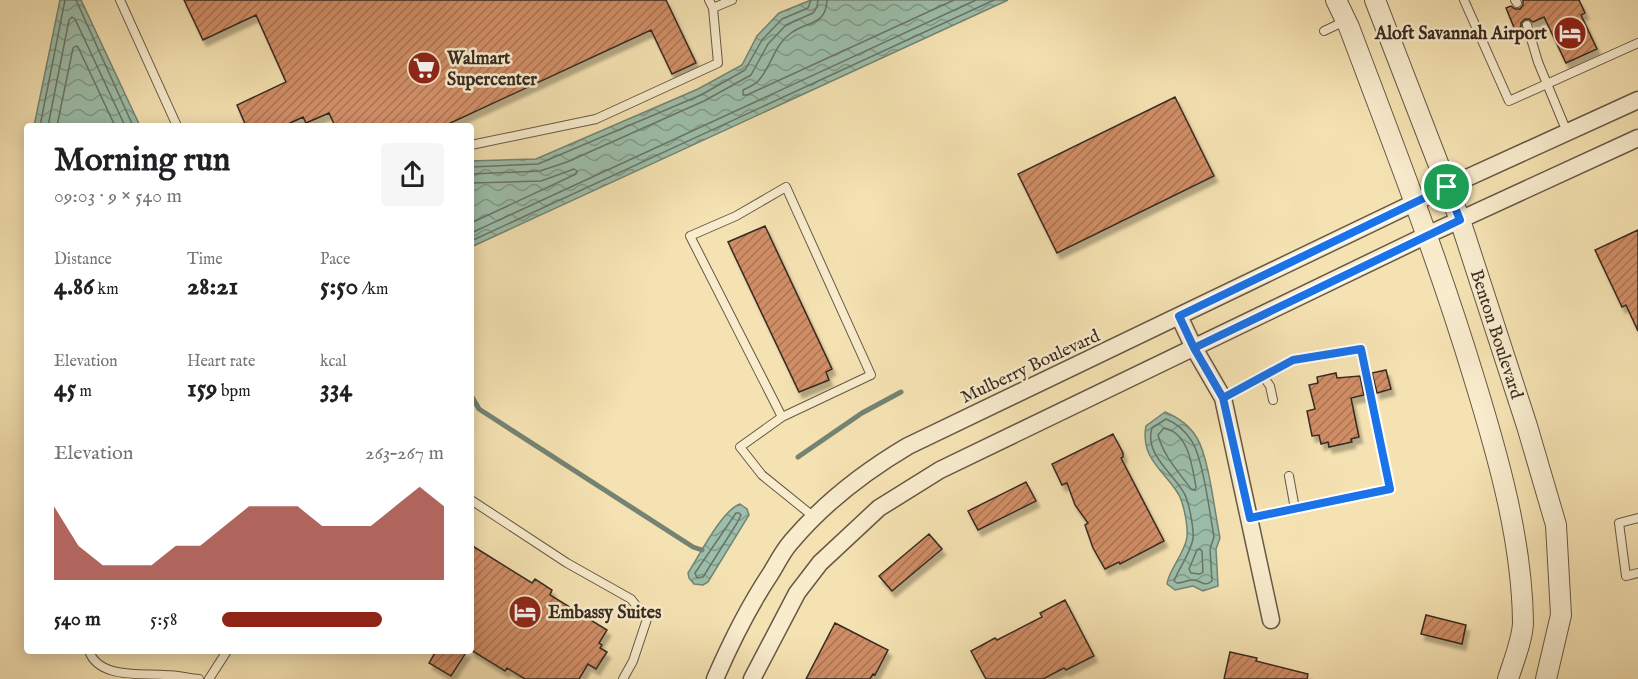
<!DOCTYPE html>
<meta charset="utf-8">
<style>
body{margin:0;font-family:"IM FELL English",serif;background:#f6f6f6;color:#202124;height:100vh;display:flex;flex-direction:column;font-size:22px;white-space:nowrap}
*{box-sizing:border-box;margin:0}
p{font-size:20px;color:#757577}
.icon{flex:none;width:33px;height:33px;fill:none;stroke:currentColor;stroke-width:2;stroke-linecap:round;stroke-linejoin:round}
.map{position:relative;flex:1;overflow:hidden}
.side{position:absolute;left:24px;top:123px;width:450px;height:531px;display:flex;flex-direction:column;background:#fff;border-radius:6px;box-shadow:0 3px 15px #0003}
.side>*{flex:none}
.pin{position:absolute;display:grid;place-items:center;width:51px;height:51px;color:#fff;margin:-26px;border:3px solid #fff;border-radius:50%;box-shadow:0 2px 6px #0007}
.round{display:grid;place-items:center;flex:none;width:63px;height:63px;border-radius:6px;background:#f6f6f6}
.headline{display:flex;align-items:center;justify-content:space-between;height:102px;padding:0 30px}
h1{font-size:33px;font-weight:800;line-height:45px}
.figures{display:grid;grid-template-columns:repeat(3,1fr);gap:9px;height:102px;padding:6px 30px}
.figures div{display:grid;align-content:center}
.figures b{font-size:26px;font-weight:800}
.figures small{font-size:16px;font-weight:400}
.figures p{font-size:16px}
.chart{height:168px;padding:12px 30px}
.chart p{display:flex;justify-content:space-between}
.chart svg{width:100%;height:108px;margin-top:6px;fill:#8f2418;opacity:.7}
ul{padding:0 30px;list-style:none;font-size:20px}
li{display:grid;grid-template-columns:96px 72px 1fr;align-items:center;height:45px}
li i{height:15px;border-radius:8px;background:#8f2418}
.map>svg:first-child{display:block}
.water{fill:url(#water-waves);stroke:#748373;stroke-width:1.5}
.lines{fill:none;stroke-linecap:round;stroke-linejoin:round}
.shore{stroke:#6a7466;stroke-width:1.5}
.stream{stroke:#748373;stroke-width:5}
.building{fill:url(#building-hatch);stroke:#372a21;stroke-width:1.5;filter:url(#shadow)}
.service-casing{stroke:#665845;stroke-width:10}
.minor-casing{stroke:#665845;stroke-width:19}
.tertiary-casing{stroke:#665845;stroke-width:22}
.service{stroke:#f8eccd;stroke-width:8}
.minor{stroke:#f8eccd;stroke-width:16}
.tertiary{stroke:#f8eccd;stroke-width:20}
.route-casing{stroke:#fff;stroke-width:12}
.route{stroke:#1a73e8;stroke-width:8}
.labels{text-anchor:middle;stroke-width:5;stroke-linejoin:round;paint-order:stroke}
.poi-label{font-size:18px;font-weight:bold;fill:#372a21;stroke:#f8eccd;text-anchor:start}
.street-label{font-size:18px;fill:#372a21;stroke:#f8eccd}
</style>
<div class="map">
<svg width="1638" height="679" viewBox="0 0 1638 679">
<defs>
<pattern id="water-waves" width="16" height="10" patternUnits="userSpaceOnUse" patternTransform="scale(1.5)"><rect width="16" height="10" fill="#9cbeaa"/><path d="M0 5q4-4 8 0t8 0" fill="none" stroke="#809b8a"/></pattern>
<pattern id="building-hatch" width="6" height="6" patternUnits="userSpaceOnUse" patternTransform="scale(1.5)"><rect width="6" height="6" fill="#d18e66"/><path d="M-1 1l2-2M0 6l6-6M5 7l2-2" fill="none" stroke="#aa7454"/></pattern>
<filter id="shadow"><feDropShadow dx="3.5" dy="6" stdDeviation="1.5" flood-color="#0004"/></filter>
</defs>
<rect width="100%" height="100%" fill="#f5e2b2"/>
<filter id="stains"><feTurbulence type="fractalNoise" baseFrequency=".00333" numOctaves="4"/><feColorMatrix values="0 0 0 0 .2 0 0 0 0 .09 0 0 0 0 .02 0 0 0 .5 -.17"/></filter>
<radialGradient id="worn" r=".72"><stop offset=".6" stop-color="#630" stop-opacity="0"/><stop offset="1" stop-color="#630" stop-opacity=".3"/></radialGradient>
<path class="water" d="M60,0H81L140,126H34Z
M811,0H1008L471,247V161L536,159L698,89L742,65L757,36L779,13Z
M1165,412C1177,417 1190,426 1197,438C1209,458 1215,514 1220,538L1216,549L1218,586L1203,591L1193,586L1175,590L1167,584C1168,571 1185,553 1187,537C1188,526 1184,505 1179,495C1165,471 1140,459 1146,426Z
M740,504L747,509L749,515L708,582L703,585L694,584L689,578L688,573C699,556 722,510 740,504Z"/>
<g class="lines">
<path class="shore" d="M76,0L133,126
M827,0C826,26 807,21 791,33C774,45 772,65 759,80C755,85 749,87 743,90V95H747L954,0
M40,126L65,0
M48,126L69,20L72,17L75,19L125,126
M57,126L73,48L76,46L78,47L115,126
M471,167L538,164L701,95L745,70L762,40L782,19L808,8L811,0
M471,174L540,171L567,162L704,101L751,75L768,44L786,25L813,13L817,7L818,0
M471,183L541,181L574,169L577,171L576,174L471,223
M471,233L976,0
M471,241L994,0
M1166,419C1176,423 1185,431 1191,440C1203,457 1210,515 1214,537L1210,549L1212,581C1203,588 1202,580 1193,580C1188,580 1182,583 1177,583L1174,581C1179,568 1190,554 1193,539C1194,529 1189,501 1184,493C1173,473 1144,454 1152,428Z
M1164,428C1189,433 1192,466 1196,487L1195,490L1191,489C1178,471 1164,457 1158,435Z
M736,513H739L741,515L737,523L703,577L697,578L695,573Z
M1200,549L1202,551L1203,572L1200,574L1191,573L1189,569L1197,550Z"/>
<path class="stream" d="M471,395L479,409L693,547L702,550
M798,457L862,413L901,392"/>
</g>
<path class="building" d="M184,0H666L696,63L672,74L651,30L444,126H335L329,113L306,123L303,117L284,126H246L237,105L286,82L256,15L203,40Z
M1523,0H1579L1585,13L1581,15L1597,49L1566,63L1544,17L1533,22L1529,19H1525L1521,23V27L1515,30L1506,8L1511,6L1515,9H1520L1523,5Z
M1175,97L1214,176L1057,253L1018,174Z
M765,226L832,369L826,372L829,380L799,392L728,242Z
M1638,230V331L1626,305L1622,307L1595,250Z
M1386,370L1391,389L1377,393L1372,373Z
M1336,373L1337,378L1360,376L1364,395L1351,398L1359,437L1351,439L1352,442L1329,447L1328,442L1321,444L1319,435L1312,436L1307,411L1315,409L1309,385L1318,383L1317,377Z
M1113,434L1123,453V457L1121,458L1164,541L1120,564L1119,562L1105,569L1093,548L1085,525L1088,523L1075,505L1067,483L1062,485L1052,464Z
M1026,482L1036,501L978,530L968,511Z
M929,534L942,549L892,591L879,576Z
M471,545L532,583L535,579L552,590L550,595L607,630L599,643L602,645L600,648L607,652L596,669L588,664L579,679H525L507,668L505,671L471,650Z
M1065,600L1094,656L1066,670L1064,668L1043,679H986L971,651L995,638L997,640L1042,617L1040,613Z
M1426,615L1466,625L1462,644L1421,634Z
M835,623L888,650L875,675L873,674L870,679H806Z
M436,651H467L451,676L429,663Z
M1230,652L1257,658L1256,661L1308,674L1307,679H1224Z"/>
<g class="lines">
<g class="service-casing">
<path id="service" d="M120,0L177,126
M709,0L713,8L732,0
M1464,0L1509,101L1638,43
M1515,0L1517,3
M1527,25L1538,62L1567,132
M1324,31L1345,21
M471,145L596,119L718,63L713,8
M1263,376L1270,386L1273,400
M1223,398L1293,360L1361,349L1390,489L1250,518
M782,417L690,236L736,216L786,187L871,375L782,417L740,447L762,475L814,517
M1289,476L1295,509
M471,500L567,563L631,599L647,619L633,661L623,679
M1638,518L1619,523L1626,576L1638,573
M89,651C99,679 141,673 166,675C177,675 188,678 199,679
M209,679L227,651"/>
</g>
<g class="minor-casing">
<path id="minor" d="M1179,316L1194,348L1223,398L1271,620
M715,679C731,642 749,606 771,573C777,563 783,551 791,542C824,503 864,472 908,446L1447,187L1638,100
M752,679L797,593L820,563L879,508L940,470L1427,235L1638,138"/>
</g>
<g class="tertiary-casing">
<path id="tertiary" d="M1336,0L1349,27C1393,144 1438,259 1474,378C1498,456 1522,540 1523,622C1523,638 1513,663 1508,679
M1375,0L1460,220L1527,426L1556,525L1561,615L1546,679"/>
</g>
<use href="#service" class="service"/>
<use href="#minor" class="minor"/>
<use href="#tertiary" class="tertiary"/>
</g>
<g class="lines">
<g class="route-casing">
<path id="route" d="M1447,187L1179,316L1194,348L1223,398L1250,518L1390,489L1361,349L1293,360L1223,398L1194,348L1460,220L1447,187"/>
</g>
<use href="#route" class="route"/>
</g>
<defs>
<g id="hotel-disc" transform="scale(1.725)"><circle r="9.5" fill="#8f2418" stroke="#f8eccd"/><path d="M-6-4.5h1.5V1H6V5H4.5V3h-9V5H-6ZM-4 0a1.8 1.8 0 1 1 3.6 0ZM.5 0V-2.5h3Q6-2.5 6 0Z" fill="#fff"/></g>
<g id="supermarket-disc" transform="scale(1.725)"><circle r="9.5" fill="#8f2418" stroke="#f8eccd"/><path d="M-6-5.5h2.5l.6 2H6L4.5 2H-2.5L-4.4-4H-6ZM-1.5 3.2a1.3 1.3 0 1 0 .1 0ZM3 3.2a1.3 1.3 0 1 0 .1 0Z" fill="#fff"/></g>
</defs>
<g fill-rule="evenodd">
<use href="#hotel-disc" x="1570" y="33"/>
<use href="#supermarket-disc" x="424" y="68"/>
<use href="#hotel-disc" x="525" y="612"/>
</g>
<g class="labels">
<g class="poi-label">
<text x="1547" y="39" text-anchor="end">Aloft Savannah Airport</text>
<text x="447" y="64">Walmart<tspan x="447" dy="21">Supercenter</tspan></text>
<text x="548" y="618">Embassy Suites</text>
</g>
<g class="street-label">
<text transform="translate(1497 334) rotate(72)" y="6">Benton Boulevard</text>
<text transform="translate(1030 366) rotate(-25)" y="6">Mulberry Boulevard</text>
</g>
</g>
<rect width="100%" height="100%" filter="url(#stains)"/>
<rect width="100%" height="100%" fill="url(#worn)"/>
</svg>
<div class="pin" style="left:1447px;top:187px;background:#1e9e55"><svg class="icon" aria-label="arrive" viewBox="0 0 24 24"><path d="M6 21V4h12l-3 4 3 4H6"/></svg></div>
<section class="side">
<div class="headline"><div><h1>Morning run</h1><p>09:03 · 9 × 540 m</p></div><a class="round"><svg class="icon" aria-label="share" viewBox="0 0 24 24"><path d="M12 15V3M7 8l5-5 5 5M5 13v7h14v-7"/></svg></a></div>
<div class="figures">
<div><p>Distance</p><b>4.86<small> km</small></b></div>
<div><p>Time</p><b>28:21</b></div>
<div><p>Pace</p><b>5:50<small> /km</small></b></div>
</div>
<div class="figures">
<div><p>Elevation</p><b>45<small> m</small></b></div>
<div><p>Heart rate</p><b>159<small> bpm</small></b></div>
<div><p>kcal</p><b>334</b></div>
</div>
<div class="chart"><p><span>Elevation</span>263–267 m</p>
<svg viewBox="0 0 160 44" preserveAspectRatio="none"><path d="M0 44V14L10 30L20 38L30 38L40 38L50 30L60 30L70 22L80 14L90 14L100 14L110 22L120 22L130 22L140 14L150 6L160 14V44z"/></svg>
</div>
<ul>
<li><b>540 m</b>5:58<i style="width:72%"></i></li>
</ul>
</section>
</div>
